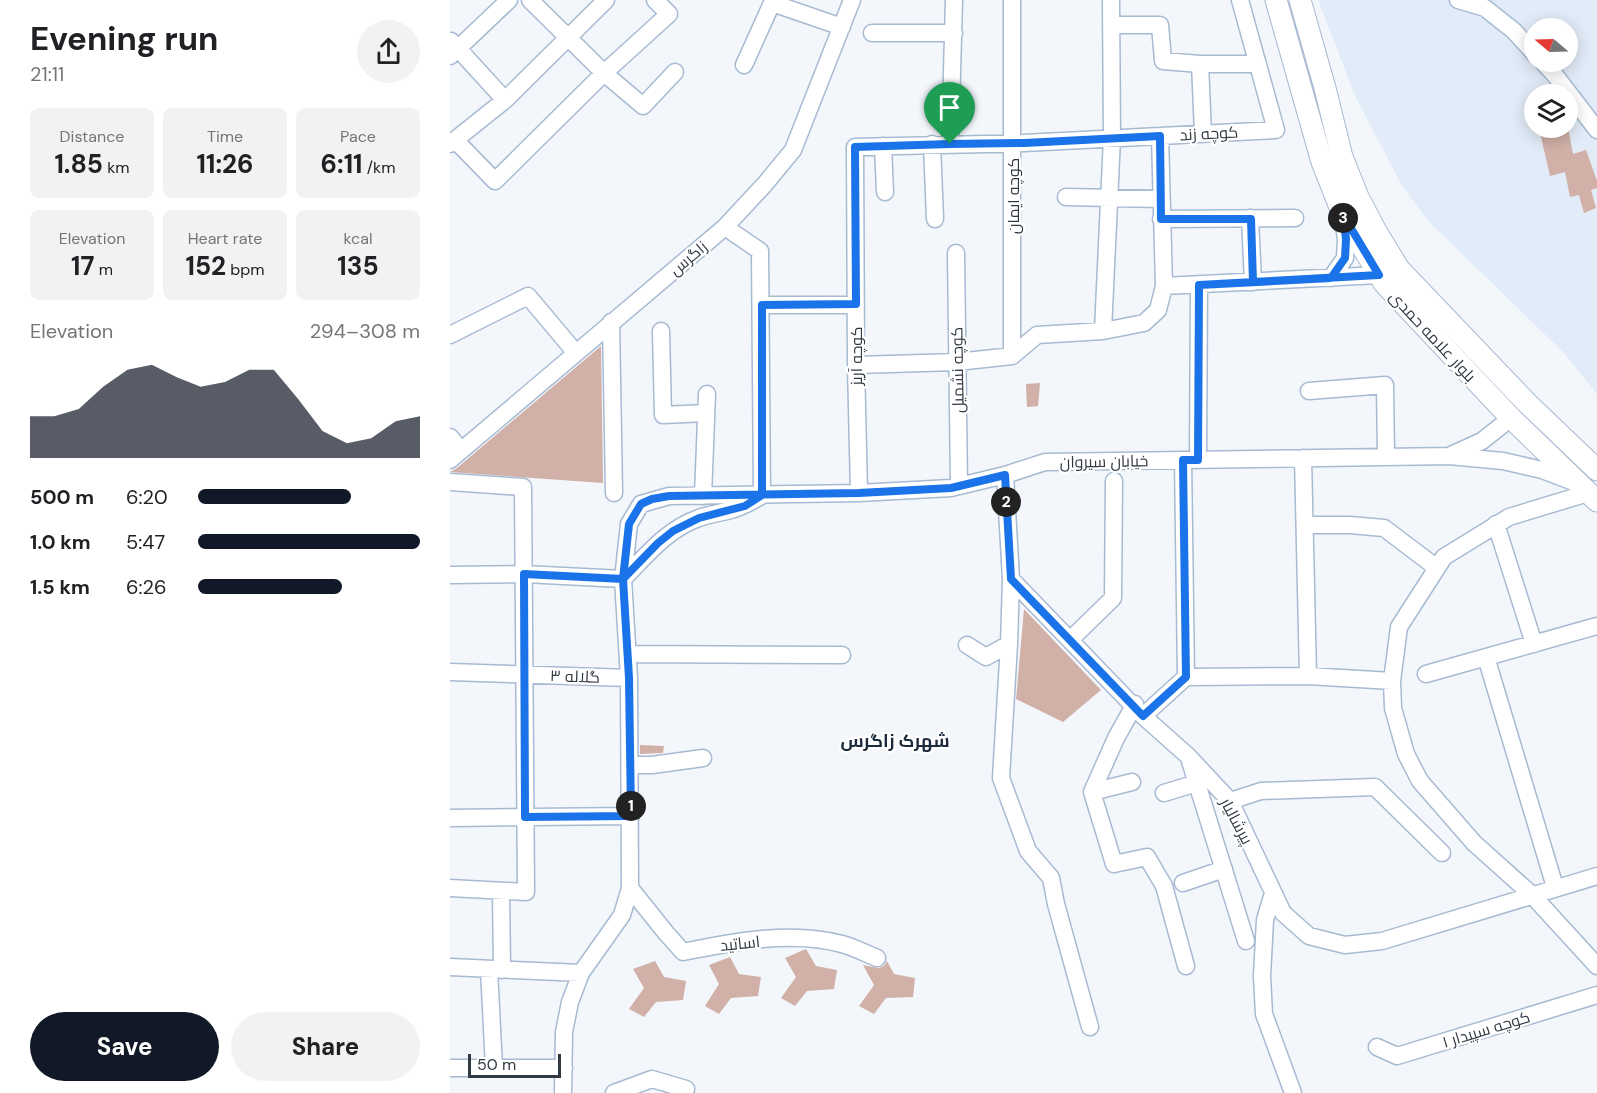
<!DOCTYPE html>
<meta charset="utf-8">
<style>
body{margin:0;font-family:"DM Sans",Cairo,sans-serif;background:#f2f2f2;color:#202124;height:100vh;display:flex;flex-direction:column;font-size:22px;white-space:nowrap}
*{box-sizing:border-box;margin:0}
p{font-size:20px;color:#757577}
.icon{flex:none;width:33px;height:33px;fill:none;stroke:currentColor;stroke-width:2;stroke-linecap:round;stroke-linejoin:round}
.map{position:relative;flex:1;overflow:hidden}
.details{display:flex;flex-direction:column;background:#fff;width:450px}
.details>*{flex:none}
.needle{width:39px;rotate:289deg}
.tools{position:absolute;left:1074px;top:18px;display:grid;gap:12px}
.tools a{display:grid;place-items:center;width:54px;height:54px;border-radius:50%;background:#fff;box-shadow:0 3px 15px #0003;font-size:30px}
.scale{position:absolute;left:18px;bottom:15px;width:93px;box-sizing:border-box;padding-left:6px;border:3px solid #313942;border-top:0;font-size:16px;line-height:21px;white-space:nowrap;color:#313942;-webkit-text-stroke:4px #fff;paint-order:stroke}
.pin{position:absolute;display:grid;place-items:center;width:51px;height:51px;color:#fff;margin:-62px -26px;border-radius:50% 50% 50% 0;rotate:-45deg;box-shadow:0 0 6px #0007}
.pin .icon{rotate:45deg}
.km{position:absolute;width:30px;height:30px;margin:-15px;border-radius:50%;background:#222;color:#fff;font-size:16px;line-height:30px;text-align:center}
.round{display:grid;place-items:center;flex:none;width:63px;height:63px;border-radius:32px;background:#f2f2f2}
.head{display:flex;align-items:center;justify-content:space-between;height:102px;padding:0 30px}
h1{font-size:33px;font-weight:700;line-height:45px}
.figures{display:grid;grid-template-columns:repeat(3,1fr);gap:9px;height:102px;padding:6px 30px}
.figures div{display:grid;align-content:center;border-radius:9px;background:#f2f2f2;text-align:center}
.figures b{font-size:26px;font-weight:700}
.figures small{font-size:16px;font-weight:400}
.figures p{font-size:16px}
.chart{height:168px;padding:12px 30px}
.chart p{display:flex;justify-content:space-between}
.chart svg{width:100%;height:108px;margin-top:6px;fill:#111827;opacity:.7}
.button{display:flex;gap:12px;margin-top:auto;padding:12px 30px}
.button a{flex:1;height:69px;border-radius:36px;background:#111827;color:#fff;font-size:24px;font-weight:700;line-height:69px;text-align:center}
.button a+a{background:#f2f2f2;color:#202124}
ul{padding:0 30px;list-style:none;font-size:20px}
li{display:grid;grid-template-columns:96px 72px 1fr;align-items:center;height:45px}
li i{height:15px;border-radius:8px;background:#111827}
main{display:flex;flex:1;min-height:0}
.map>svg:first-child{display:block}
.built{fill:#e2ecf8;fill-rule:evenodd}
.building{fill:#d0b0a7}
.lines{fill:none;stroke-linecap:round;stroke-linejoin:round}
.minor-casing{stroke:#a7bad2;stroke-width:19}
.major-casing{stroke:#a7bad2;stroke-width:23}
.minor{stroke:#fff;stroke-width:16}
.major{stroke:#fff;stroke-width:21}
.route-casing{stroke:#fff;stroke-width:12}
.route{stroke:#1a73e8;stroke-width:8}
.labels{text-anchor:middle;stroke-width:4.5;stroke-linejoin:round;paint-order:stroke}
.street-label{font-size:16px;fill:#313942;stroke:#fff}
.neighbourhood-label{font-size:18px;font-weight:bold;fill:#1b2b3d;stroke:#fff}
</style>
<main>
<section class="details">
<div class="head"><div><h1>Evening run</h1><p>21:11</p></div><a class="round"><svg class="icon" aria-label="share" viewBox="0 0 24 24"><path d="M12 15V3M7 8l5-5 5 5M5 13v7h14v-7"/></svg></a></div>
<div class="figures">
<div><p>Distance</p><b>1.85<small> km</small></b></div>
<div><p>Time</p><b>11:26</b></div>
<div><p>Pace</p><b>6:11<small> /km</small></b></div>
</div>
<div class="figures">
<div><p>Elevation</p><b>17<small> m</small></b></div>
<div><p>Heart rate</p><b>152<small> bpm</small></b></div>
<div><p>kcal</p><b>135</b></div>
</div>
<div class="chart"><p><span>Elevation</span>294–308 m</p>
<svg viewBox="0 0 160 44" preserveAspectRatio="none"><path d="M0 44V27L10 27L20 24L30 15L40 8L50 6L60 11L70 15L80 13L90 8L100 8L110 20L120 33L130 38L140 36L150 29L160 27V44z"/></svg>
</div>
<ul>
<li><b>500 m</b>6:20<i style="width:69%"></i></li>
<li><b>1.0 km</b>5:47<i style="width:100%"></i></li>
<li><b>1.5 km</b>6:26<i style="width:65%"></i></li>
</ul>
<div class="button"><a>Save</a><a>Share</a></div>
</section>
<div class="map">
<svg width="1147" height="1093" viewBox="0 0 1147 1093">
<rect width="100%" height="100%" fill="#f3f7fc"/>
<path class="built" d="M868,0H1147V394L1113,352L979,222L952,186L905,96ZM1084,28H1118V62H1084ZM1084,94H1118V128H1084Z"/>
<path class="building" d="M1089,128H1118L1123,154L1136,150L1147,181V188L1141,190L1146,208L1134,213L1129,195L1120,197L1115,172L1100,176Z
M151,346L153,483L0,472L7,468Z
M590,383L588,406L577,407L576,384Z
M574,609L651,690L613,722L566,699Z
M190,745L214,746L213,753L190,754Z
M356,949L366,966L387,970L384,989L357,991L345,1006L331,998L346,977L335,958Z
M280,957L289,974L311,977L308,996L281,998L269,1014L255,1006L269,984L259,965Z
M205,961L214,977L236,981L233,1000L206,1002L194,1017L179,1009L194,988L183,969Z
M437,961L444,974L465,978L463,997L436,998L424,1014L409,1006L424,985L413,965L429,968L434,966Z"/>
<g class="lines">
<g class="minor-casing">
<path id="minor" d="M80,0L154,73L193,106L225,72
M1008,0L1035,8L1064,31L1084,53
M661,25H710L713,61L750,64H808
M422,33H504
M1,41L55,100
M0,56L59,0
M1093,62L1105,75L1147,130
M750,64L753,134
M294,65L322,3L392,27
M5,140L45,181L154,73L219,14L205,0
M0,144L55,100L156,0
M482,144L485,219
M500,144L504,0
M433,146L435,192
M616,197L710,199
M800,218L803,282
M711,219L845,218
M275,227L310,251L312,495
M506,253L509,486
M881,278L895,258L896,239L893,218
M714,286L929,275
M312,305H406
M161,322L164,493
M211,331L213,415L256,413
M653,331L662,138L661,0
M0,335L78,296L125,352
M562,356V0
M406,365L507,362L562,356L587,335L653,331L694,323L708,310L714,286L710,136
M859,391L935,385L936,457
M0,437L11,450
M1001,455L1032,441L1061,418
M853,458L858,676
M0,460L275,227L315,184L343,150L402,0
M733,460L736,677
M748,460L749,285
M555,475L561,579L693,716L738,756L780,801L833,913L859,936L895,945L932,941L1147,876
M0,482L73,487L76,892L0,888
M409,493L406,365L405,147L574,143L826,130L790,0
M1138,493L1059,517L994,557L949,627L942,681L943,708L956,754L970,781L1024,843L1082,895L1147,966
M253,496L257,394
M1046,524L1084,644
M855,525H900L934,528L987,568
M0,575L74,574L173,579
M173,579C196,556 217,529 249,518C259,514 271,513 281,510C292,507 301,502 311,496
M561,579L559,644L551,778L578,851L601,878L606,904L640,1027
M621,639L663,598L664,481
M517,645L536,657L559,644
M178,654L392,655
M1036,657L1105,887
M0,672L179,678
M976,674L1147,626
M685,704L666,738L642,792L664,864L697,857L714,886L736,966
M693,716L736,677L858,676L942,681
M740,761L796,941
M180,765H202L253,758
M642,792L682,782
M714,793L747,783
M780,801L811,791L925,787L992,853
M0,818L181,816
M733,883L774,869
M180,888L216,933L233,952C282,942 342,930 392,944C403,947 415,953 427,958
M51,891L52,970
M823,893L815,920L812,976L814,1014L843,1093
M0,967L131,973
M39,969L44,1068
M927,1047L947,1056L1147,995
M0,1068H114
M113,1093L114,1032L120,1002L131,973L172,915L180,888L179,678L173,579L179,524L191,504L219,496L409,493L501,488L555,475L595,462L999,456L1053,461L1092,470L1126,483
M164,1093L202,1079L236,1089"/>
</g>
<g class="major-casing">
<path id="major" d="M826,0L872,162L893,215L934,283L1061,418L1147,501
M850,0L875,88L892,157L908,197L927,233L949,269L1076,402L1147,470"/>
</g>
<use href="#minor" class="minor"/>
<use href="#major" class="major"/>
</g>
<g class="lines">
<g class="route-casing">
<path id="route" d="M500,144L405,147L406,304L312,305V495L295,506L249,518L223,531L208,543L173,579L179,678L181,816L75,817L74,574L173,579L179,524L191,504L202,499L219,496L409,493L501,488L555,475L561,579L693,716L736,677L733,460H748L749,285L881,278L895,258L896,239L893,215L929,275L803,282L801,219H711L710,136L574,143L500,144"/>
</g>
<use href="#route" class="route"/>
</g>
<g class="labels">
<g class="street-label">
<text transform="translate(759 133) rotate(-3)" y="6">کوچه زند</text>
<text transform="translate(563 196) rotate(-90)" y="6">کوچه ایمان</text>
<text transform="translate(238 258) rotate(-40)" y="6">زاگرس</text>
<text transform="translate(983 336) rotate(47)" y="6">بلوار علامه حمدی</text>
<text transform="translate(406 356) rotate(-90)" y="6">کوچه آریز</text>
<text transform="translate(507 370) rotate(-91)" y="6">کوچه نشمیل</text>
<text transform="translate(654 461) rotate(-1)" y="6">خیابان سیروان</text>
<text transform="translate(125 676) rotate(2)" y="6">گلاله ۳</text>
<text transform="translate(787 821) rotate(62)" y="6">پیرشالیار</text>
<text transform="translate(290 943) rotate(-6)" y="6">اساتید</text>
<text transform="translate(1036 1029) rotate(-17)" y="6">کوچه سپیدار ۱</text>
</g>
<g class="neighbourhood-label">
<text x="445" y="747">شهرک زاگرس</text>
</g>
</g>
</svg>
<div class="tools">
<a><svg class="needle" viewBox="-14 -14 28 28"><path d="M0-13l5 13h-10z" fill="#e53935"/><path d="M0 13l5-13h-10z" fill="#757577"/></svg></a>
<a><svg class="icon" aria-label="layers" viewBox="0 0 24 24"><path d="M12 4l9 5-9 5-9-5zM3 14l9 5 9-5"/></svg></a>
</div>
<div class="scale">50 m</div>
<div class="pin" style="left:500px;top:144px;background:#1e9e55"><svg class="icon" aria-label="arrive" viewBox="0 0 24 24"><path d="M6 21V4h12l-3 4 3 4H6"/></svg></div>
<b class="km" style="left:181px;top:806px">1</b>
<b class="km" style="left:556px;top:502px">2</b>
<b class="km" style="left:893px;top:218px">3</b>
</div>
</main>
